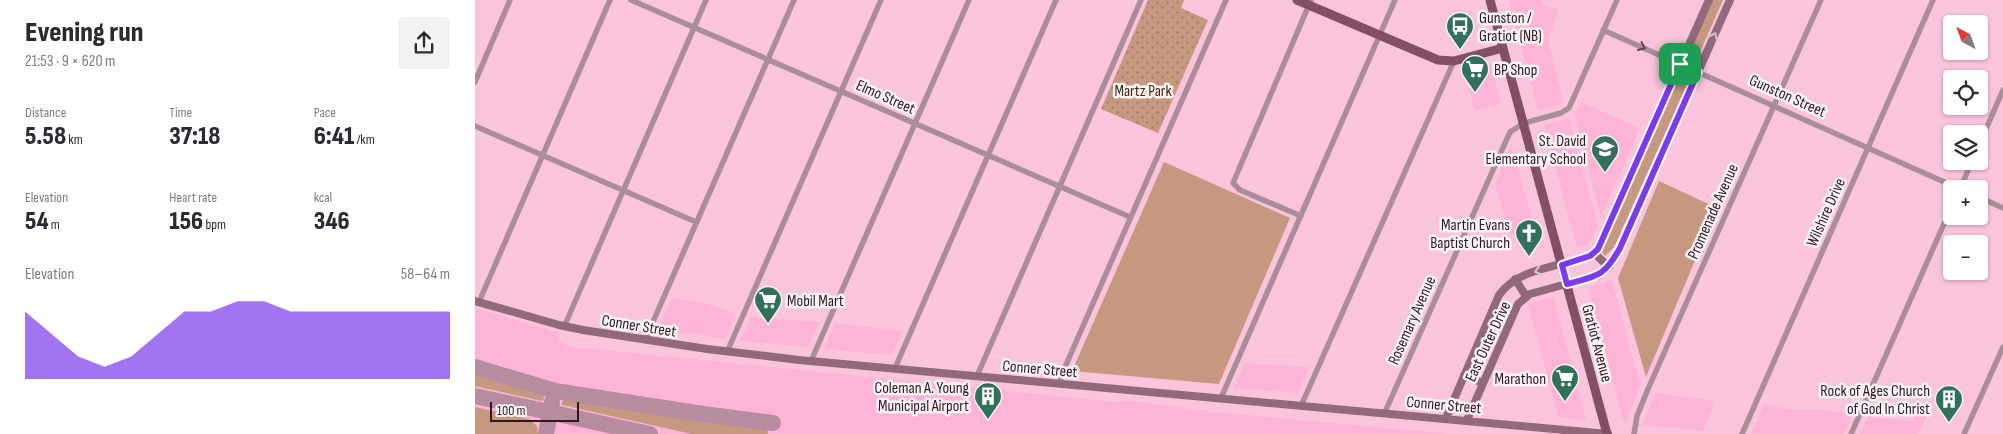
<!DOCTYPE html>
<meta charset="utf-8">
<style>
body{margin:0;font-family:"Sofia Sans Condensed",sans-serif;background:#f2f2f3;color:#2b2b33;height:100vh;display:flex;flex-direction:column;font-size:19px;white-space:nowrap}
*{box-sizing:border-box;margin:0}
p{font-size:16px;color:#7c7c81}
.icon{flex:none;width:28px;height:28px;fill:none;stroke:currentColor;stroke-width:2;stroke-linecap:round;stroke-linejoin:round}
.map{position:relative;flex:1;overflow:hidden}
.details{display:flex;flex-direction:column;background:#fff;width:475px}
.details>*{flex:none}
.needle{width:32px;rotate:319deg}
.controls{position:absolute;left:1468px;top:15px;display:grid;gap:10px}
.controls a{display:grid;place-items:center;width:45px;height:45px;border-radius:5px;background:#fff;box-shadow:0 1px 4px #0004;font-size:25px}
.scale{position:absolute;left:15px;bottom:12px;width:89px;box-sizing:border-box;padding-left:5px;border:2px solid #2f1723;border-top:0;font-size:14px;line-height:18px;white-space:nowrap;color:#2f1723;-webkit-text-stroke:4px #fbf4f7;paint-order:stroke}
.pin{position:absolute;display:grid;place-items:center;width:42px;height:42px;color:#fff;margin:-21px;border-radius:10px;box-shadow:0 2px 8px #0006}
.round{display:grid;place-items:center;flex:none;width:52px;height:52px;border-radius:5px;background:#f2f2f3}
.summary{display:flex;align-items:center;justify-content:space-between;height:85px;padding:0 25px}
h1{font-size:28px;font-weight:800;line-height:38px}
.metrics{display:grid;grid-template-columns:repeat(3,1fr);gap:8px;height:85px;padding:5px 25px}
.metrics div{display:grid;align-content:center}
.metrics b{font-size:25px;font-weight:800}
.metrics small{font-size:14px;font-weight:400}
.metrics p{font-size:14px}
.chart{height:140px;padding:10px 25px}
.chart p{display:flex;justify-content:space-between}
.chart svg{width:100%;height:90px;margin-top:5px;fill:#7c3aed;opacity:.7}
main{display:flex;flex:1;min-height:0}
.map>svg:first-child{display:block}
.built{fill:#feb4d6}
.grass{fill:#c5987f}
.park{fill:url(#park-dots)}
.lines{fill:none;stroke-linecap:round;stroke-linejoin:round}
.taxiway{stroke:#b88ca0;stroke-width:16}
.street{stroke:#a98d99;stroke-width:5.5}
.secondary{stroke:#92697c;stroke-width:8}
.primary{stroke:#815067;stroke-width:9}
.oneway{stroke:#d6c3cc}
.oneway2{stroke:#604652}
.route-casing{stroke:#fff;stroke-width:10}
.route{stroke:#7c3aed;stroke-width:6}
.labels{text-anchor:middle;stroke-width:5;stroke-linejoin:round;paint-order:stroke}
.poi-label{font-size:16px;fill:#2f1723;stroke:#fbf4f7;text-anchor:end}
.park-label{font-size:16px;fill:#4c2104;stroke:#fbf4f7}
.street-label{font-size:16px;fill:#2f1723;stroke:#fbf4f7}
</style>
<main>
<section class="details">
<div class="summary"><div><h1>Evening run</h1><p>21:53 · 9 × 620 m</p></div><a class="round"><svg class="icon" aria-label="share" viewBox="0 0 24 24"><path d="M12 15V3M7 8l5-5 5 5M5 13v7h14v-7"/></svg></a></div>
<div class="metrics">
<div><p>Distance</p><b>5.58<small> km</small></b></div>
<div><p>Time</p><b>37:18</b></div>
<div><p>Pace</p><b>6:41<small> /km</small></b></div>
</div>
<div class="metrics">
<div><p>Elevation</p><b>54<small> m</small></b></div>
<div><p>Heart rate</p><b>156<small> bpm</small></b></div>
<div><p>kcal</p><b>346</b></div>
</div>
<div class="chart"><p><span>Elevation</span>58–64 m</p>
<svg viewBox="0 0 160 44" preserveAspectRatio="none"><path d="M0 44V11L10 22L20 33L30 38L40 33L50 22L60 11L70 11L80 6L90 6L100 11L110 11L120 11L130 11L140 11L150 11L160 11V44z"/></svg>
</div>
</section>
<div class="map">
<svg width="1528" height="434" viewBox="0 0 1528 434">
<defs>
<pattern id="park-dots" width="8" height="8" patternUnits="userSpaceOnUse" patternTransform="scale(1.25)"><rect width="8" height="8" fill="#c5987f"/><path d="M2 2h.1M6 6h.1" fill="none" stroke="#a07b68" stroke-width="1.8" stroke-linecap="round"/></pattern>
</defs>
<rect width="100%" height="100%" fill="#fac4dc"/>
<path class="built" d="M1034,0H1067L1068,5L1083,10L1073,42L1088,100L1086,104L1063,110Z
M1016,65L1026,104L1000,111L990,72Z
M1106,102L1165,128L1126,217L1099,114Z
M1094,118L1123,226L1113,245L1102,248L1069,125Z
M1036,145L1060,229L1034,235L1020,183Z
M1137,280L1165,385L1151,423L1148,421L1114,288Z
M1078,297L1105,396L1111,420L1083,417L1053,304Z
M197,298L233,304L261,314L250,339L183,329Z
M0,308L85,333L84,342L99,347L641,402L658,401L699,406L719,410L975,434H0Z
M276,317L345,322L333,347L265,341Z
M360,323L428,331L417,355L349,349Z
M769,363L834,367L823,393L759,388Z
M1181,393L1240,401L1228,431L1167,425Z
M1289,404L1317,410H1350L1377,415L1369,434H1276Z
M1444,408L1454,411L1443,434H1385L1393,417L1437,421Z"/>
<path class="grass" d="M1238,0H1248L1222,59L1220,60L1213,55Z
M1208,72L1215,75V78L1139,247L1130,256L1127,252L1129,245L1204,77Z
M689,162L815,218L744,384L597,371Z
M1184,181L1242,208L1171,377L1143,278Z
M0,374L65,393L68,395L69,399L67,401L0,386Z
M91,399L287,427L292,429L293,434H217L87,405V402Z
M0,407L54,419L62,426L63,434H0Z"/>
<path class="park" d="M673,0H709L706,8L733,20L683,133L626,109Z"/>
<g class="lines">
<path class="taxiway" d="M0,367L80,391L228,414L298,423
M0,396L175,434
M71,434L77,402"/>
<path class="street" d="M156,0L655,217
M1128,30L1485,189
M0,82L35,0
M0,126L221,222
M1504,145L1528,90
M1485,189L1497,161
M1504,197L1528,208
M826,216L765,190L758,183L836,0
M4,302L135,0
M89,327L231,0
M170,340L319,0
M252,352L406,0
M336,361L494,0
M420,368L581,0
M502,376L666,0
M585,383L587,374L751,0
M746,398L920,0
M826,406L979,61
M910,412L1035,132L1049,123L1086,113L1094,108L1142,0
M1159,434L1162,416L1173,389L1346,0
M1267,434L1458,0
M1376,434L1476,208
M1489,434L1528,347"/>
<path class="secondary" d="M1119,253L1134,267
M1040,279L1051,296
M0,301L84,325L108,330L232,349L324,360L1133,434
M989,375L1008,383
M971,418L1024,295C1044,267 1085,267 1115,256L1123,249L1234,0
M992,420L1043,304L1055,294L1124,275L1134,267L1145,248L1255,0"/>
<path class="primary" d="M822,0L963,60L979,61L1028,48
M1015,0L1132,434"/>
</g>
<defs><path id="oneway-chevron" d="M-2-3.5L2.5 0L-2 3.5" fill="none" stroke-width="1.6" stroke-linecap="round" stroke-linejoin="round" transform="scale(1.25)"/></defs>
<g class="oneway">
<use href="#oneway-chevron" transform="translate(1239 36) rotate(-66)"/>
<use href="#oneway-chevron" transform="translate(1063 271) rotate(164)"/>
</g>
<use class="oneway2" href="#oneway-chevron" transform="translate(1167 47) rotate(24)"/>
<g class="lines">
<g class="route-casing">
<path id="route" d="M1205,64L1223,72L1145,248C1129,277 1122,276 1092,284L1087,265L1115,256L1123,249Z"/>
</g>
<use href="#route" class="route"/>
</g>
<defs>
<g id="bus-pin" transform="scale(1.4375)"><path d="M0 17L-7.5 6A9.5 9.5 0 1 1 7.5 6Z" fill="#32705c" stroke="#fbf4f7"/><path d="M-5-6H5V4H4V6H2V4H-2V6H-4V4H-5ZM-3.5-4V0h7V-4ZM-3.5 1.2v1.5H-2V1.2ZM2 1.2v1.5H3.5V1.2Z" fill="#fff"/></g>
<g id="supermarket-pin" transform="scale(1.4375)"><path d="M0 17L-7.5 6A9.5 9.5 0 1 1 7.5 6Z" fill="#32705c" stroke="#fbf4f7"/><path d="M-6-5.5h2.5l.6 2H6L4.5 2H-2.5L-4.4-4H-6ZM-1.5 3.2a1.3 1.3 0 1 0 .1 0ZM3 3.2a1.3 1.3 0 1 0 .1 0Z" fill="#fff"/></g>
<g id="school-pin" transform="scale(1.4375)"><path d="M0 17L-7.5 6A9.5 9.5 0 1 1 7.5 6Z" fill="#32705c" stroke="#fbf4f7"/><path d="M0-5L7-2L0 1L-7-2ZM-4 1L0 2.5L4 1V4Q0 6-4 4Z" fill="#fff"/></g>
<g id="church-pin" transform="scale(1.4375)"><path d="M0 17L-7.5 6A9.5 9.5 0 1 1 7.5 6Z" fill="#32705c" stroke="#fbf4f7"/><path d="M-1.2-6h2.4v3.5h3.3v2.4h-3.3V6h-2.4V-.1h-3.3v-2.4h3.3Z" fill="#fff"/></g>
<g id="building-pin" transform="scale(1.4375)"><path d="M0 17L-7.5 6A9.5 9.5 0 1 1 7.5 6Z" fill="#32705c" stroke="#fbf4f7"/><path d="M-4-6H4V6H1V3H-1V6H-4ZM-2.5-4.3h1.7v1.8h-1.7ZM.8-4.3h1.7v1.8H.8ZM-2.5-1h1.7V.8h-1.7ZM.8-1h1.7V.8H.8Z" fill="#fff"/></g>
</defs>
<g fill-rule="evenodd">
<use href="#bus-pin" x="985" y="26"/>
<use href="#supermarket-pin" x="1000" y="69"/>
<use href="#school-pin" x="1130" y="149"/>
<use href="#church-pin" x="1054" y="233"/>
<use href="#supermarket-pin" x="293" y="300"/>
<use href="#supermarket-pin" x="1090" y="378"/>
<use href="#building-pin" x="513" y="396"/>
<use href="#building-pin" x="1474" y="399"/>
</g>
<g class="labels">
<g class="poi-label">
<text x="1004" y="23" text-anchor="start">Gunston /<tspan x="1004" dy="18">Gratiot (NB)</tspan></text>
<text x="1019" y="75" text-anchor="start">BP Shop</text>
<text x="1111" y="146">St. David<tspan x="1111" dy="18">Elementary School</tspan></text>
<text x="1035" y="230">Martin Evans<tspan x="1035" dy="18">Baptist Church</tspan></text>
<text x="312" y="306" text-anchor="start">Mobil Mart</text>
<text x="1071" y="384">Marathon</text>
<text x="494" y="393">Coleman A. Young<tspan x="494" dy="18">Municipal Airport</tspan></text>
<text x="1455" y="396">Rock of Ages Church<tspan x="1455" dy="18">of God In Christ</tspan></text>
</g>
<g class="park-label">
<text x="668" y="96">Martz Park</text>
</g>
<g class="street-label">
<text transform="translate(1313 95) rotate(24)" y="6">Gunston Street</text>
<text transform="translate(411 96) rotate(24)" y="6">Elmo Street</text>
<text transform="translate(1237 211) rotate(-66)" y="6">Promenade Avenue</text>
<text transform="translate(1350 212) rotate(-66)" y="6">Wilshire Drive</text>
<text transform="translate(936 320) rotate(-66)" y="6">Rosemary Avenue</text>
<text transform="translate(164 325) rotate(9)" y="6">Conner Street</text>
<text transform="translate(1012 341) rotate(-65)" y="6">East Outer Drive</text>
<text transform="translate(1123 343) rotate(75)" y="6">Gratiot Avenue</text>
<text transform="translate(565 368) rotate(5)" y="6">Conner Street</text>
<text transform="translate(969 404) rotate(5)" y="6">Conner Street</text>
</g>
</g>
</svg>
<div class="controls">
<a><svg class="needle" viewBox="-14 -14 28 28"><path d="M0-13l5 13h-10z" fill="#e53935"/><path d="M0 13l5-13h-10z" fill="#7c7c81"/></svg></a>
<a><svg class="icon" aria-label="locate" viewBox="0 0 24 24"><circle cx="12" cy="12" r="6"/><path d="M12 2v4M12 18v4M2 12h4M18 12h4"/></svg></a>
<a><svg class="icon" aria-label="layers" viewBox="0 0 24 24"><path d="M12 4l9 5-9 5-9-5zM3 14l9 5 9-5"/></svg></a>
<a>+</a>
<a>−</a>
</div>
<div class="scale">100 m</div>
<div class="pin" style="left:1205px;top:64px;background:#1e9e55"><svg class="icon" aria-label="arrive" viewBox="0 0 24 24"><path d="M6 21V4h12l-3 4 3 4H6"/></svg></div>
</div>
</main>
